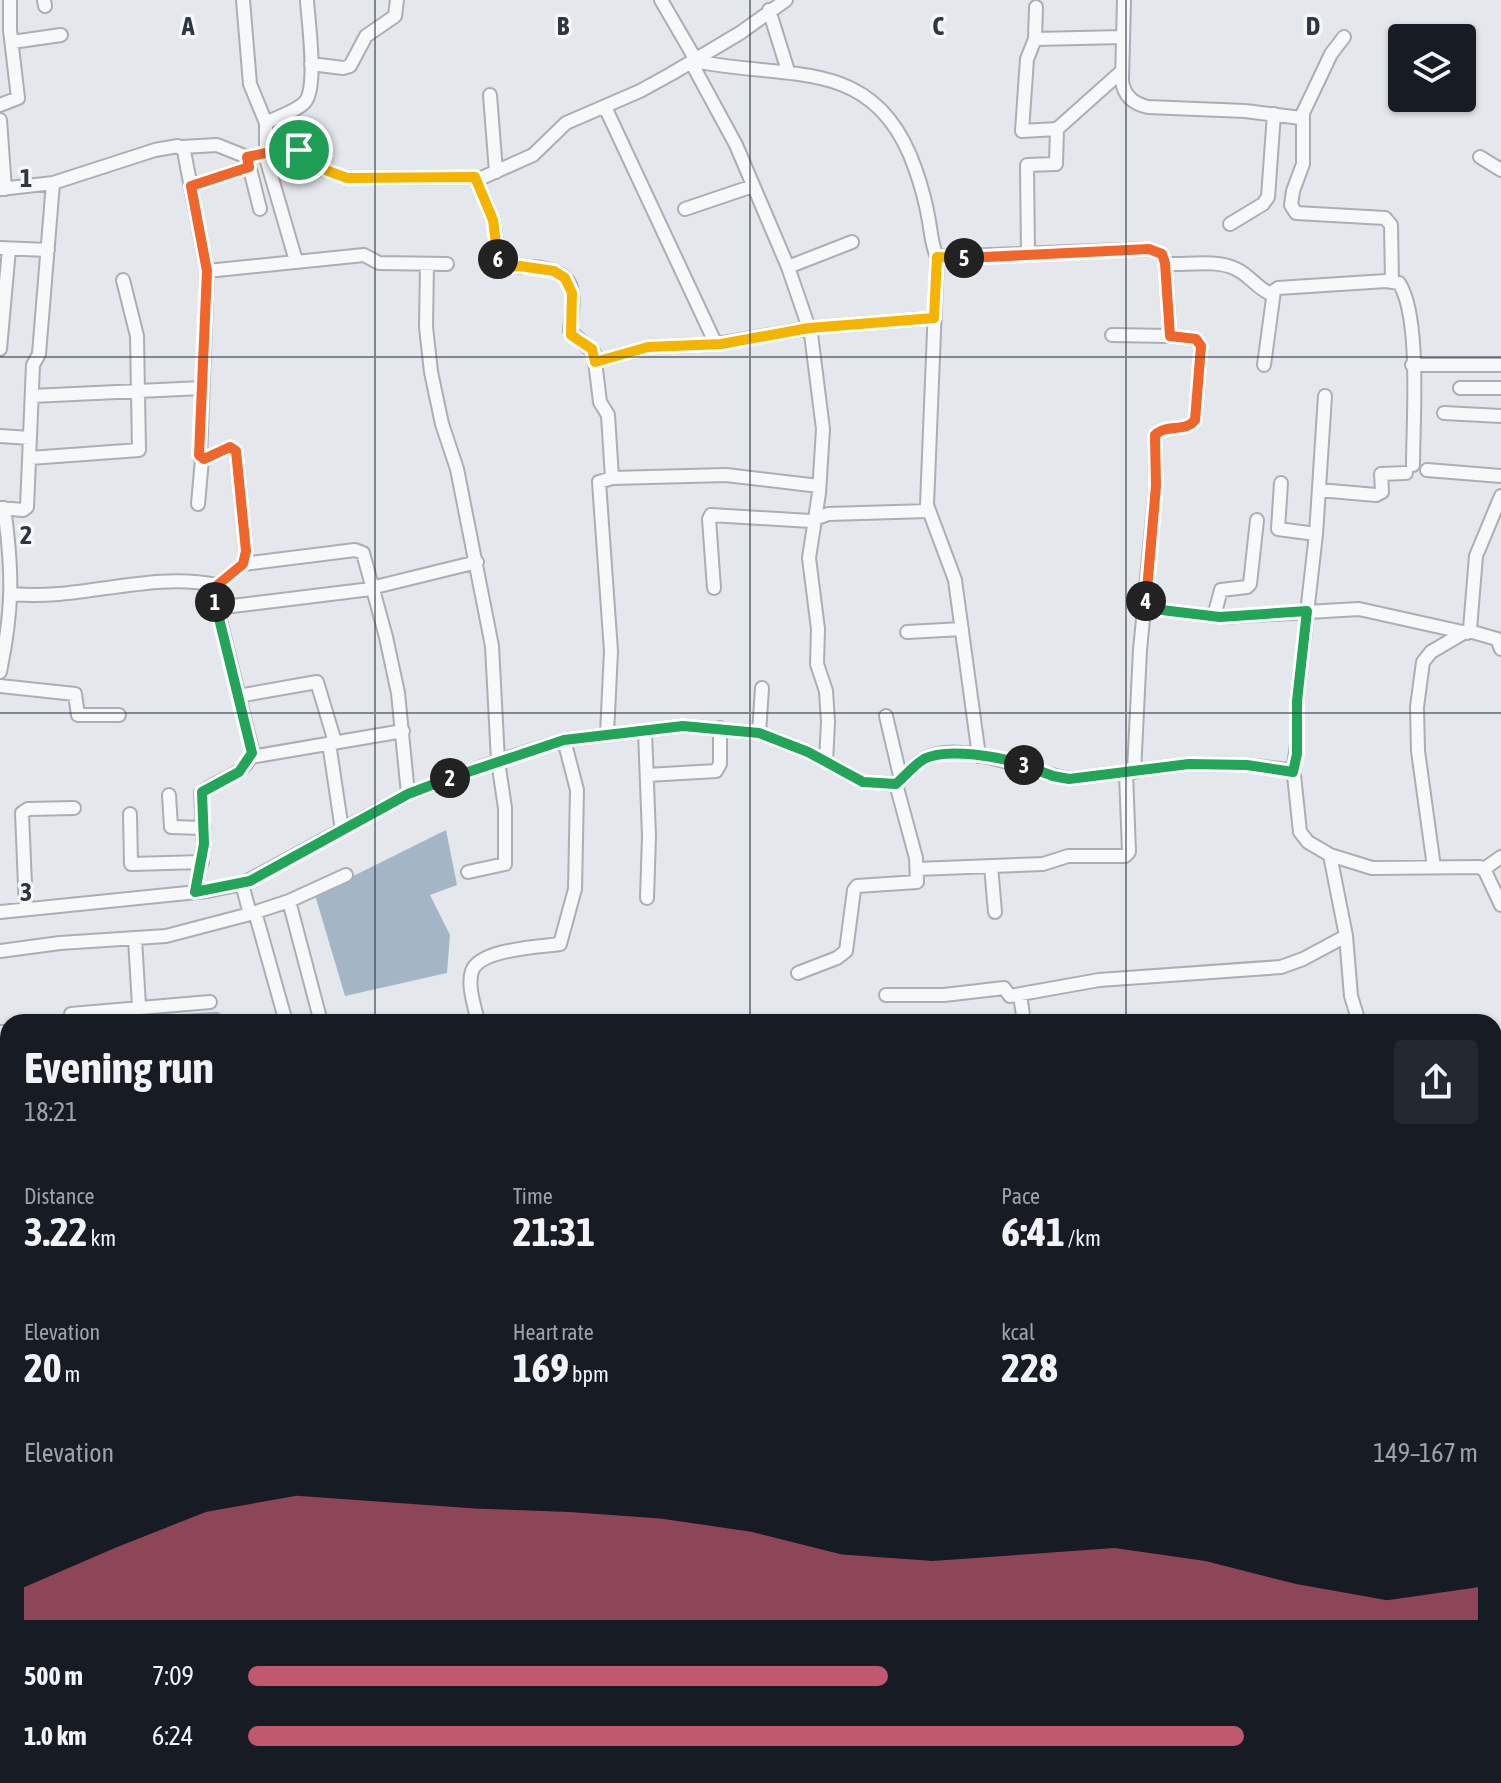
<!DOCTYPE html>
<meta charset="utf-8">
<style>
body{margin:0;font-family:"Asap Condensed",sans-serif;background:#242831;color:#f1f3f6;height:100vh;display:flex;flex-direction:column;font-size:30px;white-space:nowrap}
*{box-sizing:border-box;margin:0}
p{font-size:26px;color:#9ea1a6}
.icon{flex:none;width:44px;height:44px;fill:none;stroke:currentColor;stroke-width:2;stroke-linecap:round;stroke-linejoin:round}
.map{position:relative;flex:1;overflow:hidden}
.sheet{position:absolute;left:0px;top:1014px;width:1502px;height:770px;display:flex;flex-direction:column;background:#171b24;border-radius:24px 24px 0 0;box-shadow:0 2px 6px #0004}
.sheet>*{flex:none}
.tools{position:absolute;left:1388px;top:24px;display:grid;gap:16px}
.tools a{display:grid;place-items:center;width:88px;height:88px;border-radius:8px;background:#171b24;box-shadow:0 2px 6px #0004;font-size:40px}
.pin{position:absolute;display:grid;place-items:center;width:68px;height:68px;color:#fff;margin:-34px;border:4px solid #fff;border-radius:50%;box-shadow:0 2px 8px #0007}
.km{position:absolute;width:40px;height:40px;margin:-20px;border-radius:50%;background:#222;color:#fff;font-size:22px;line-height:40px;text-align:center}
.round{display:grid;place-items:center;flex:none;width:84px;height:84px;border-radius:8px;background:#242831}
.summary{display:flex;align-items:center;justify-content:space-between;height:136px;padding:0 24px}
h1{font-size:44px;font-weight:700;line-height:60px}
.figures{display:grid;grid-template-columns:repeat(3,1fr);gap:12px;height:136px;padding:8px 24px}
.figures div{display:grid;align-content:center}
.figures b{font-size:40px;font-weight:700}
.figures small{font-size:22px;font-weight:400}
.figures p{font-size:22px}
.chart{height:224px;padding:16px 24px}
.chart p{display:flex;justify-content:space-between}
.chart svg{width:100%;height:144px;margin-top:8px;fill:#c0596e;opacity:.7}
ul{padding:0 24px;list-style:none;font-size:26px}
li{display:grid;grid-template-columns:128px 96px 1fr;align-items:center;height:60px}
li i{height:20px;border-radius:10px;background:#c0596e}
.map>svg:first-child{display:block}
.water{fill:#a4b6c6}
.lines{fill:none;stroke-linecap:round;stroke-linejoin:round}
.minor-casing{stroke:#aaaeb5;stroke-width:16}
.minor{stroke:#f7f8f9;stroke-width:12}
.split-1-casing{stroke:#fff;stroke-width:16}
.split-2-casing{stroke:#fff;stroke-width:16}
.split-3-casing{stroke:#fff;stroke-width:16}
.split-4-casing{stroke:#fff;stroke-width:16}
.split-5-casing{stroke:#fff;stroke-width:16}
.split-6-casing{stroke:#fff;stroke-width:16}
.split-7-casing{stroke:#fff;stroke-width:16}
.split-1{stroke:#f0652b;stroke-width:10}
.split-2{stroke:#22a559;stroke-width:10}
.split-3{stroke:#22a559;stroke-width:10}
.split-4{stroke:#22a559;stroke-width:10}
.split-5{stroke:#f0652b;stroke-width:10}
.split-6{stroke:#f5b400;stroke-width:10}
.split-7{stroke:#f5b400;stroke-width:10}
.grid{fill:none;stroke:#2e3641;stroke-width:2;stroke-opacity:0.55}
.grid-label{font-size:26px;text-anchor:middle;font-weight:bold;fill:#2e3641;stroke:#f4f6f8;stroke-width:7;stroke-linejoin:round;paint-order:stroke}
</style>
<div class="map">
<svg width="1501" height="1783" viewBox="0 0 1501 1783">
<rect width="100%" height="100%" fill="#e4e7eb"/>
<path class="water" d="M446,830L457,885L430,895L450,935L447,973L345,996L315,895Z
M1237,1776H1321L1322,1783H1238Z"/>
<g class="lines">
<g class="minor-casing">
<path id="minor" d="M44,0L45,6
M243,0L250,84L266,123V158L296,261
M661,0L693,55L700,62C792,80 876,56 915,168C921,185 926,203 929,221C931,233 932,246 937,257L1149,249L1162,254L1165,263L1170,336L1196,339L1201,346L1195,420C1185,433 1166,423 1155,435L1156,486L1140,650L1134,772
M1124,0L1122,81C1124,96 1134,104 1148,107L1245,111L1301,118
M1036,7L1035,39L1027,59L1022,131L1057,129
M769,10L788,71
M1344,37L1331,54L1303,113V164L1293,191L1291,205L1296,213L1385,218L1391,225L1392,281
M1035,39L1123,37
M12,42L61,35
M691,62L736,145L788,267L811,334L823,429L819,493L809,558L818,629L817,664L826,691L828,722L826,762
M311,64L343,68L350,66L366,36L395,16L397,0
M490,95L496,172
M0,105L18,98L10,30V0
M605,107L713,338L718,344L809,328L934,318
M0,120L5,189
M266,123C277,117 297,111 305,102C318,87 308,20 307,0
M182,147L217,145L247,157L289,148L299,150L328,171L347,178L475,177L493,220L499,264L502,268C523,266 570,263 572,293C574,305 571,319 570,331L594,353L600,402L608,415L612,478
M1480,157L1501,170
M248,161L260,209
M477,180L533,155L566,123L640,91L671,74L740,33L786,0
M191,186L249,167
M0,189L53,183L155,150L178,146L184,151L207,271L200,457L204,459L230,447L236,451L246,551L243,564L217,585L214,596L252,750C248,777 217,778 201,793L204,844L195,892
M685,209L753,186
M1230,224L1263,204L1268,197L1274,114
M0,248L48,250
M1028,255L1027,165L1056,164L1057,129L1122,71
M937,257L927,505L955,580L979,756
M427,264L426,327L431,372L442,424L457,469L492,646L498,761L505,808V864L468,872
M1165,264C1186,265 1217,259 1236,269C1251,276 1257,289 1273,295
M788,267L852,242
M207,271L364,255L379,263L447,264
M1112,335L1170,336
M0,349L9,249
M595,362L648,347L718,344
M1264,365L1274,291L1278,288L1386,281L1399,283C1421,316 1413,422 1413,465
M1412,365H1501
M1460,388H1501
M32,396L202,388
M1444,413L1501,416
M0,436L30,438
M30,458L139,450L137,336L123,280
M1427,470L1501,476
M1281,483L1278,529L1316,534
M1319,490L1376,495L1382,492L1381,474L1406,473
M198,504L202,459
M0,508L23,510L27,507L33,365L39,354L53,183
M243,564L355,550L363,553L386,637L398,693L408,794
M371,588L477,562
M714,588L709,519L711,515L810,521L828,514L928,511
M12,594C80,601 149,571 217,585
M216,608L371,589
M1145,608L1220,617L1359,609L1467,633
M1214,616L1221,590L1247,587L1250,584L1257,520
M1469,631L1497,639L1501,649
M907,632L962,629
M0,672C13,609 13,572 4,508
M0,686L75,694L78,715H119
M238,696L317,682L335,742
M886,716L901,780
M645,731L649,836L647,898
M759,733L762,688
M607,734L611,651L599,482L612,478L726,475L819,486
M329,743L342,830
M251,757L403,731
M1293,772L1297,745V701L1316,534L1325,396
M647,775L716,771L720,764V728
M169,795L171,827L204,828
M130,814L131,864L202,862
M1330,855L1346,936L1351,996L1359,1022
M991,866L995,912
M1434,867L1418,751L1417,707L1423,662L1431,652L1470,629L1476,556L1501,496
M917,869L1043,864L1068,856H1125L1129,852L1126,773
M1484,869L1501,857
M242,884L250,914
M289,901L321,1022
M26,909L22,813L28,809L74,808
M0,912L207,891L242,884L408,794L498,761L564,740L683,726L759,733L808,752L863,782L896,784C906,776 913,765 924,759C960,738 1032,773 1069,779L1189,764L1247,765L1289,770L1294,775L1300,832L1308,842L1330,855L1372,868L1480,867L1485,871L1501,905
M255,912L286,1022
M135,939L140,1022
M0,951L60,943L166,936L250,914L289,901L346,875
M798,973L837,958L846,951L854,890L857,886L917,882L916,858L896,784
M886,995H944L1004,988L1010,996L1099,980L1281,967L1303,959L1346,936
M1020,995L1024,1022
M71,1014L210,1002
M184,1022L216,1020
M478,1022C475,1007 467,986 472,971C480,949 539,947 560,944L575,889L577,790L564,740
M0,1032H8
M1494,1048L1501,1046
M0,1068L8,1067
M0,1106H8
M0,1143H8
M1494,1154L1501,1153
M0,1259L8,1258
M1494,1287H1501
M0,1324H8
M0,1351H8
M1494,1444H1501
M0,1454L5,1449L8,1434
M0,1537H8
M0,1582L8,1583
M1494,1582L1501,1610
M1494,1661H1501
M0,1730H8V1755
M524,1776V1783
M672,1776V1783
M824,1776L825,1783
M1332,1776L1333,1783
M1368,1776L1370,1783
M1471,1776L1472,1783
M192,1783V1776
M728,1783L742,1782"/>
</g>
<use href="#minor" class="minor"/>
</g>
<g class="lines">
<g class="split-1-casing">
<path id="split-1" d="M215,602V587L243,564L246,551L236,451L230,447L204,459L199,455L207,271L191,186L249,167L247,157L289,148L299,150"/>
</g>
<g class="split-2-casing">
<path id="split-2" d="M215,602L252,753L239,772L202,792L204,844L195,892L250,881L408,794L450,778"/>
</g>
<g class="split-3-casing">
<path id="split-3" d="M450,778L564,740L683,726L759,733L808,752L863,782L896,784C905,776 914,765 924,759C947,747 1001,757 1024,765"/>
</g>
<g class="split-4-casing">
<path id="split-4" d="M1024,765L1053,776L1069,779L1189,764L1247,765L1293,772L1297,754V701L1307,611L1220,617L1145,608L1146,601"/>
</g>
<g class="split-5-casing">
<path id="split-5" d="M964,258L1149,249L1162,254L1165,263L1170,336L1196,339L1201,346L1195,420C1185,433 1167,423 1155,435L1156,486L1146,601"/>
</g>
<g class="split-6-casing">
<path id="split-6" d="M498,259L502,268L520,266L554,271L565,278L572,293L571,335L592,349L595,362L648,347L721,344L809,328L934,318L937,257L964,258"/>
</g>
<g class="split-7-casing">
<path id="split-7" d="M299,150L328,171L347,178L475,177L493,220L498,259"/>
</g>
<use href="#split-1" class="split-1"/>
<use href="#split-2" class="split-2"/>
<use href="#split-3" class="split-3"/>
<use href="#split-4" class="split-4"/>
<use href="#split-5" class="split-5"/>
<use href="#split-6" class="split-6"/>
<use href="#split-7" class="split-7"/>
</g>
<path class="grid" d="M375,0V1022M750,0V1022M1126,0V1022M0,357H1501M0,713H1501M0,1070H8M1494,1070H1501M0,1426H8M1494,1426H1501M375,1776V1783M750,1776V1783M1126,1776V1783"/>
<g class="grid-label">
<text x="188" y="35">A</text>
<text x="563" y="35">B</text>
<text x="938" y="35">C</text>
<text x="1313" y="35">D</text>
<text x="26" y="187">1</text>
<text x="26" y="544">2</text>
<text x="26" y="901">3</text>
</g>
</svg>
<div class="tools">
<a><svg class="icon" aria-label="layers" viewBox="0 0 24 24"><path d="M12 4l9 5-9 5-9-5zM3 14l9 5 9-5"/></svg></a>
</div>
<div class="pin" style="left:299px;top:150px;background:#1e9e55"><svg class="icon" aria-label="arrive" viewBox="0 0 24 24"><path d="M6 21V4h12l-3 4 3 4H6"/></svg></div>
<b class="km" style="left:215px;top:602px">1</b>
<b class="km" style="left:450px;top:778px">2</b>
<b class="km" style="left:1024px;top:765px">3</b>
<b class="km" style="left:1146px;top:601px">4</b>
<b class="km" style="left:964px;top:258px">5</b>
<b class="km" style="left:498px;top:259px">6</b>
<section class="sheet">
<div class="summary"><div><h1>Evening run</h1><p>18:21</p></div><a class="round"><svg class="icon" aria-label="share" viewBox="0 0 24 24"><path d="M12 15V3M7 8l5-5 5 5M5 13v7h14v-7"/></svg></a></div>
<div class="figures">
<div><p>Distance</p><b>3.22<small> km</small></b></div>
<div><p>Time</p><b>21:31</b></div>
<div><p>Pace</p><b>6:41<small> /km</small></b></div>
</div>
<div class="figures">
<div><p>Elevation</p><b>20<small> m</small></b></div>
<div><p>Heart rate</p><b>169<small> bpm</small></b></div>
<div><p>kcal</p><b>228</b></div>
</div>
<div class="chart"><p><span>Elevation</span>149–167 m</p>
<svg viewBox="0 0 160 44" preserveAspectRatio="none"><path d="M0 44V34L10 22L20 11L30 6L40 8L50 10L60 11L70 13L80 17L90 24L100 26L110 24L120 22L130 26L140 33L150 38L160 34V44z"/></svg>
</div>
<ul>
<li><b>500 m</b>7:09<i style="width:52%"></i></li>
<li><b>1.0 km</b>6:24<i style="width:81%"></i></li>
</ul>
</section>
</div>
